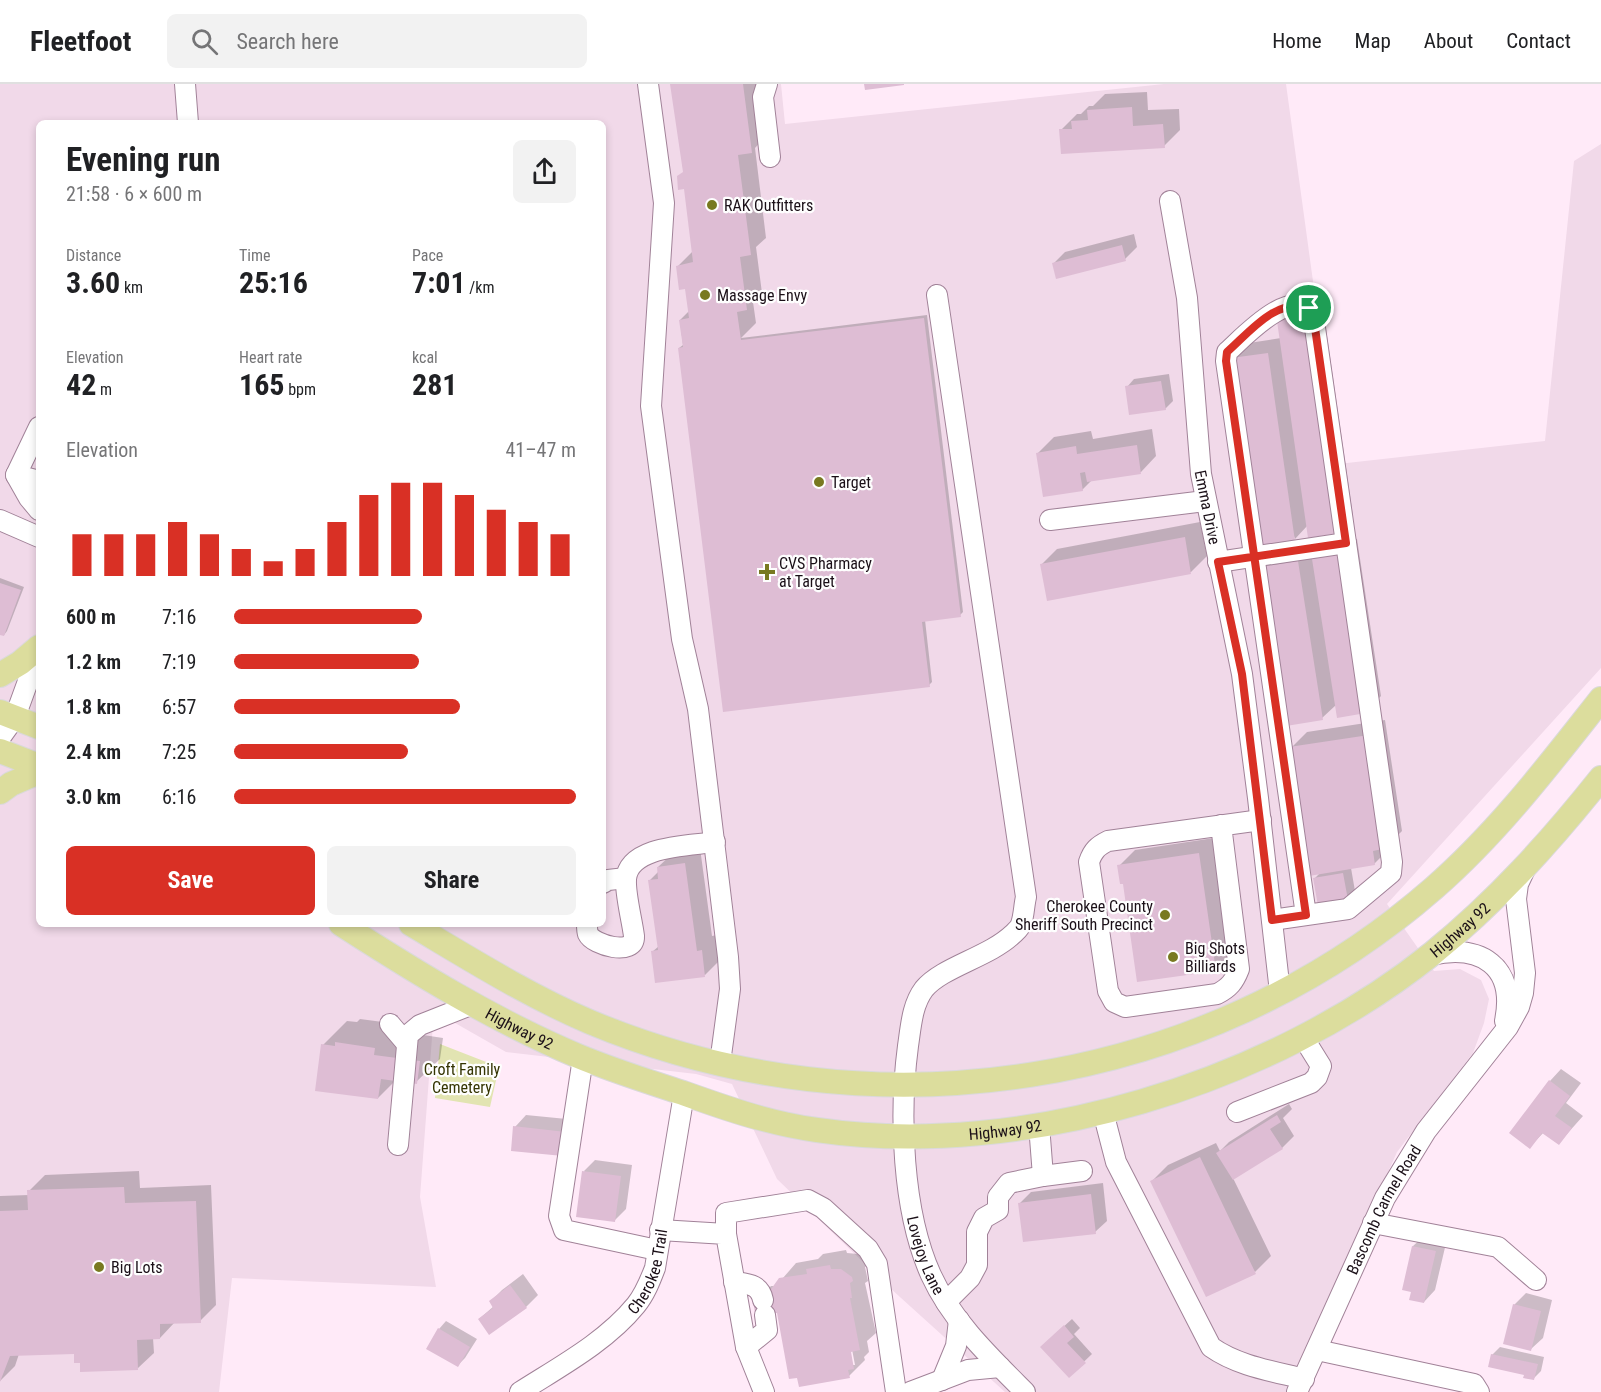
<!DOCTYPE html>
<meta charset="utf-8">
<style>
body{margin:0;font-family:"Roboto Condensed",sans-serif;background:#f2f2f2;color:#202124;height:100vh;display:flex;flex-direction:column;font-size:22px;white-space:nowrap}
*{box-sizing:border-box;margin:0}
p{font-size:20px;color:#757577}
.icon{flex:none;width:33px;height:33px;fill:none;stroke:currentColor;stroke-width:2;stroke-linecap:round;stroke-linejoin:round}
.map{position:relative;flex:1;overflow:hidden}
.panel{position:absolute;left:36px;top:36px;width:570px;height:807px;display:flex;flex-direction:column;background:#fff;border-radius:9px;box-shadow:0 3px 9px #0003}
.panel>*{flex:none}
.pin{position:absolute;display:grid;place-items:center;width:51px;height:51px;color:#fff;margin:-26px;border:3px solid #fff;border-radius:50%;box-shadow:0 2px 6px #0007}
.round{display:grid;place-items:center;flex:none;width:63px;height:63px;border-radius:9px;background:#f2f2f2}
.summary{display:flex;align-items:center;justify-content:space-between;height:102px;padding:0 30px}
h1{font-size:33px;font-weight:700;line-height:45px}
.stats{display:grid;grid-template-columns:repeat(3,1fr);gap:9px;height:102px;padding:6px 30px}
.stats div{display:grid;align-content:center}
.stats b{font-size:30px;font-weight:700}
.stats small{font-size:16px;font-weight:400}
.stats p{font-size:16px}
.chart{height:168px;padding:12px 30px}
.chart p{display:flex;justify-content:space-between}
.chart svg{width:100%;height:108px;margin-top:6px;stroke:#d93025;stroke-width:6}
.button{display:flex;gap:12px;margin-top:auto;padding:12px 30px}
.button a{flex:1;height:69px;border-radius:9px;background:#d93025;color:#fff;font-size:24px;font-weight:700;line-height:69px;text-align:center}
.button a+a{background:#f2f2f2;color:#202124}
ul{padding:0 30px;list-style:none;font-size:20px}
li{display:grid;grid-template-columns:96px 72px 1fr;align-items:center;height:45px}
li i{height:15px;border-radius:8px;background:#d93025}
header{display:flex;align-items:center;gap:36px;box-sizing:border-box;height:84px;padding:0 30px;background:#fff;border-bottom:2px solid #e0e0e0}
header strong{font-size:28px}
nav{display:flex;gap:33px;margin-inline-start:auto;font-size:21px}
.search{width:420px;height:54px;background:#f2f2f2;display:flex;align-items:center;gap:15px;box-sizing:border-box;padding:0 21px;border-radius:9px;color:#757577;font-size:22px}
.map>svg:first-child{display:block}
.built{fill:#f1d9e9;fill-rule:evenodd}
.green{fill:#e2e4b2}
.shadow{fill:#0003;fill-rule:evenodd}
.building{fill:#debdd4}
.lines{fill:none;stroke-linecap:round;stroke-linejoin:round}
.minor-casing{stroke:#a18298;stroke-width:22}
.major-casing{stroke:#dad9da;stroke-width:26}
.minor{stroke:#fff;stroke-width:20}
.major{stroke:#dcdd9d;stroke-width:24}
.route-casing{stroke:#fff;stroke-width:12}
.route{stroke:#d93025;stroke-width:8}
.poi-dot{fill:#787920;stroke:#fefefe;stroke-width:2}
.labels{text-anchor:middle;stroke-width:4.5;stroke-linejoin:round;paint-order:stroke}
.poi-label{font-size:16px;fill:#1a0f17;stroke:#fefefe;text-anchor:start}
.street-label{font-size:16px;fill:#1a0f17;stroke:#fefefe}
.park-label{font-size:16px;fill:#343402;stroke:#fefefe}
</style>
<header>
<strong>Fleetfoot</strong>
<div class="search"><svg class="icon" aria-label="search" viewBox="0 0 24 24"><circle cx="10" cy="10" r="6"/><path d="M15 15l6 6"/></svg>Search here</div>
<nav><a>Home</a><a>Map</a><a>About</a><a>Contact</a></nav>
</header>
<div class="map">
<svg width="1601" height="1308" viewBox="0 0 1601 1308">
<rect width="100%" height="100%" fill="#ffeaf8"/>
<path class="built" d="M0,0H781L785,40L1164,0H1286L1338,380L1545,357L1574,77L1601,60V584L1387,820L1434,887L1460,885L1481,896L1489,915L1484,939L1473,969L1397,1068L1290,1308H1005L890,1204L777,1095L732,1000L696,990L506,968L434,927L420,1113L436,1203L232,1194L219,1308H0ZM39,39H603V840H39Z"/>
<path class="green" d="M440,960L499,983L490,1023L435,1014Z"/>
<path class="shadow" d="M673,0H760L767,51L755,64L766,154L756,163L762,209L753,218L756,239L741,254L927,231L963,528L960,531L925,536L932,598L929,601L679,264L683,261L680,236L689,227L686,204L678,182L693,167Z
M1147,8L1148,26L1179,25L1180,46L1164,62L1061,46L1077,30H1081L1089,22H1093L1105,10Z
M1134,150L1137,163L1125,175L1054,179L1065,168Z
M1321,210L1353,432L1338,448L1308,441L1295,455L1233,275L1249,259L1281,254L1294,214Z
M1169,290L1173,317L1165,325L1127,303L1134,295Z
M1152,345L1156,372L1141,388L1092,396L1082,406L1038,369L1054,353L1091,347L1093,355Z
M1200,438L1207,472L1191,488L1048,515L1041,481L1057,465Z
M1357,455L1381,612L1366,628L1336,621L1322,634L1263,484L1278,468L1313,462L1315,474L1329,460Z
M0,494L24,503L7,547L4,551L0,549Z
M1385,636L1402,747L1390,759V764L1374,780L1351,784L1355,807L1348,815L1314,795L1321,788L1291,664L1307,648Z
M1214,754L1231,870L1215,886L1119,782L1135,766Z
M700,764L712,852L717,851L721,875L705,891L652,868L659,862L650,796L659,787L658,783L674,768Z
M360,935L398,940L397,947L443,954L440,975L416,998L396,996L378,1014L323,961L347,937L357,938Z
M1561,985L1581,999L1566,1019L1583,1032L1559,1059L1544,1048L1530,1063L1550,997Z
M1289,1020L1292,1025L1283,1034L1294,1052L1282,1064L1233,1094L1271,1172L1255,1188L1152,1097L1168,1081L1216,1059L1220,1067L1229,1058Z
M526,1031L577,1036L575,1058L515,1043Z
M595,1076L632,1081L626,1125L614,1137L584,1087Z
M139,1087L140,1104L211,1101L216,1221L200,1237L175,1238L160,1254H153L154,1269L138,1284L81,1277L75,1268L19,1270L15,1282L0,1297V1112L29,1111V1107L45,1091Z
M1103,1099L1107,1137L1095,1148L1019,1120L1031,1108Z
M1425,1151L1447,1155L1435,1206L1424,1218L1412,1207L1413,1162Z
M846,1166L847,1169L858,1170L867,1177L868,1180L865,1183L868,1197L865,1199L876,1249L867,1257L869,1268L864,1273L865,1276L849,1292L778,1227L755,1218L771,1202H776L796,1179L818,1175L823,1170ZM851,1260L855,1281H852L848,1261Z
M523,1190L538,1211L526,1223L490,1249L479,1235L494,1222L491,1217L502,1206Z
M1526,1209L1552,1216L1543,1254L1531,1265L1514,1221Z
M1072,1235L1080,1244L1074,1250L1092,1270L1069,1292L1049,1256Z
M446,1237L477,1255L465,1274L458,1281L439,1245Z
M1500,1263L1544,1273L1541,1287L1534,1294L1492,1271Z"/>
<path class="building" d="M670,0H743L752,69L738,71L751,171L740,173L747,226L737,228L741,256L924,234L961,533L922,538L930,603L723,628L678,264L683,263L679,236L689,234L685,205L679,206L676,182L693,178L684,105L678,106L677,92L683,88Z
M864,0H904V1L865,6Z
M1132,23L1133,42L1163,40L1165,64L1061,70L1059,45H1072L1071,37L1088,36L1087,26Z
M1122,161L1126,177L1056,195L1052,179Z
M1306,225L1338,449L1308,454L1276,230Z
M1268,269L1295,457L1258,462L1231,274Z
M1161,297L1166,326L1129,331L1125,302Z
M1137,361L1141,390L1087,398L1085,388L1080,389L1083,407L1043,413L1036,369L1076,362L1077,370Z
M1185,453L1191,490L1047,517L1040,480Z
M1341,470L1366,629L1337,634L1312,475Z
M1298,477L1323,636L1286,642L1261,483Z
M0,499L21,506L4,552L0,551Z
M1369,651L1387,764L1373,767L1375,781L1309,792L1289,663Z
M1199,769L1216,887L1137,898L1123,800H1120L1117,781Z
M685,779L697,867L702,866L705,893L655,899L651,867L658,866L648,796L658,795L657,783Z
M1343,789L1348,816L1318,822L1313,794Z
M335,958L375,964L374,971L420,977L417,1000L381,995L378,1015L315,1007L321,960L335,962Z
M1549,996L1570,1012L1555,1032L1572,1044L1559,1061L1542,1049L1530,1065L1509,1049Z
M1277,1031L1281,1038L1270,1045L1283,1065L1233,1096L1216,1069Z
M513,1042L566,1048L563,1072L511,1067Z
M1200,1073L1256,1190L1206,1213L1150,1097Z
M582,1087L621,1092L615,1138L576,1133Z
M124,1103L125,1119L196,1117L201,1239L160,1240V1255L137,1256L138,1286L80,1288V1279H74V1270L10,1272L0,1298V1127L28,1126L27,1106Z
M1091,1110L1096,1150L1023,1158L1018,1119Z
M1412,1162L1436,1167L1424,1219L1409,1216L1411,1208L1402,1206Z
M830,1181L831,1185H841L852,1193L853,1197L850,1199L852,1214H850L860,1266L851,1268L854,1285L848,1286L850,1294L799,1303L797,1294L789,1295L777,1229L756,1233L753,1218L772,1214L769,1208L779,1194L807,1190L806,1185Z
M510,1201L527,1224L489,1251L478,1235L493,1224L489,1217Z
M1513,1220L1541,1227L1531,1267L1503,1260Z
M1064,1241L1074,1253L1067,1259L1086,1279L1069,1294L1040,1263Z
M438,1244L470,1263L458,1283L426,1265Z
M1491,1270L1538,1280L1534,1296L1523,1294L1524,1291L1488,1283Z"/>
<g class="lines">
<g class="minor-casing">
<g id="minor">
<path d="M185,0L188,39"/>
<path d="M648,0L664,119L651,322L682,555L698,625L728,873L730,905L720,979"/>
<path d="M767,0L763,13L770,73"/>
<path id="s1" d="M1170,117L1187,214L1201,390L1242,590L1258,714L1280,908"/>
<path id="s2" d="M937,211L1026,813C1024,821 1024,832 1021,840C1020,844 1016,847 1013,850C989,873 942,883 924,905C912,921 911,942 908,962C899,1030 902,1127 931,1191C952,1237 990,1273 1025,1308"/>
<path d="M39,343L16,391L39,397"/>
<path d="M16,391L29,414L39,426"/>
<path d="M0,436L39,453"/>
<path d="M1050,436L1205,417"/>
<path d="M1218,478L1346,459"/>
<path d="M0,654L15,633L39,567"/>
<path d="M1221,741L1239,885C1234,898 1229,904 1217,910L1125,923L1114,918L1108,907L1089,778C1093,766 1098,762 1108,757L1261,736"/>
<path d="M603,799L608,796L626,794"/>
<path d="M1272,836L1348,825L1391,789L1392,778L1313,230C1292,200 1243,254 1227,268L1226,277L1306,831"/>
<path d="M587,840C587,842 587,847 588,850C593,861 635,873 634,852C632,836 625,810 626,795C629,761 690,762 715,758"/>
<path d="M1431,871C1481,860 1516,882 1505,937"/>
<path d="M390,940L407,960"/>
<path d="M583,974L559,1132L564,1146L657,1166"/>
<path d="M1103,1028L1116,1078L1211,1263C1238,1282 1272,1287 1304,1295"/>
<path d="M1237,1028L1311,999L1317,993L1321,982L1303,953"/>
<path d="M398,1061L408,951L420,941L473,920"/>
<path d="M1043,1092L1082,1087"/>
<path d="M1373,1139L1498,1163L1536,1196"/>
<path d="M660,1146L726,1150L746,1263L764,1308"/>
<path d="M726,1150V1129L808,1116L823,1124L868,1165L877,1180L896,1308"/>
<path d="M734,1198C748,1200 760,1200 763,1216"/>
<path d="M946,1218L970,1194L977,1181V1148L984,1134L998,1126V1113L1009,1099L1043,1092L1039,1041"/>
<path d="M746,1263L767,1246L765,1231"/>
<path d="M1317,1266L1474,1300L1479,1308"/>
<path d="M942,1296L956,1262L959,1236"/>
<path id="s3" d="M520,1308C559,1283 606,1258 636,1221C645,1210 650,1197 655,1184L684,1010"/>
<path d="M910,1308L968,1286L1000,1283"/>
<path id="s4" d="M1297,1308L1385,1114L1426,1047L1508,943L1519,923L1523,909L1525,889L1516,815L1518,800L1525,785"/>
</g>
</g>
<g class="major-casing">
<g id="major">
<path d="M0,591L20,579L39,563"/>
<path d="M0,628L39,643"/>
<path d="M0,667L39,682"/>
<path d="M0,708L11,700L39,688"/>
<path id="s5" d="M341,840C417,889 495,937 578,972C614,987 650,998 686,1010C728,1025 772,1040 817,1046C1024,1076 1271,999 1433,869C1497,817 1550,758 1601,694"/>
<path d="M411,840C470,875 527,911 590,938C872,1056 1204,1005 1434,804C1498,748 1549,681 1601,615"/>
</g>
</g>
<use href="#minor" class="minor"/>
<use href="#major" class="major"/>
</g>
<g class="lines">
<g class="route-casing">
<path id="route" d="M1309,224C1276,213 1249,249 1227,268L1226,277C1253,462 1279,647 1306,831L1272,836L1242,590L1218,478L1346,459L1313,230L1309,224"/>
</g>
<use href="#route" class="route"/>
</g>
<g class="poi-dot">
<circle cx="712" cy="121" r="6"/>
<circle cx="705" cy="211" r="6"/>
<circle cx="819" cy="398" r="6"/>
<path d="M764 479h6v6h6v6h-6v6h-6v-6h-6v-6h6z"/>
<circle cx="1165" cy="831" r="6"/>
<circle cx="1173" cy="873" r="6"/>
<circle cx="99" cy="1183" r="6"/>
</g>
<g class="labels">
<g class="poi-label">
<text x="724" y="127">RAK Outfitters</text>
<text x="717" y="217">Massage Envy</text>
<text x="831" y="404">Target</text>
<text x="779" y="485">CVS Pharmacy<tspan x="779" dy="18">at Target</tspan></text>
<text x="1153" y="828" text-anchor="end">Cherokee County<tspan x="1153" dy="18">Sheriff South Precinct</tspan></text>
<text x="1185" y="870">Big Shots<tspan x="1185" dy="18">Billiards</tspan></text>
<text x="111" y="1189">Big Lots</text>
</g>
<g class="street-label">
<text dy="6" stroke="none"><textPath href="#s1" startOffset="309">Emma Drive</textPath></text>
<text dy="6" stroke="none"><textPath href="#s5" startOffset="1215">Highway 92</textPath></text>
<text dy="6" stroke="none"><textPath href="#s5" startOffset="207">Highway 92</textPath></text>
<text dy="6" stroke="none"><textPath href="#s5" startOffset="711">Highway 92</textPath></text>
<text dy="6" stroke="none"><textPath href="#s4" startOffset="202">Bascomb Carmel Road</textPath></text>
<text dy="6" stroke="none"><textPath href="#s2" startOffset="1026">Lovejoy Lane</textPath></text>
<text dy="6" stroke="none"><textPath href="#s3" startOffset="182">Cherokee Trail</textPath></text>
</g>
<g class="park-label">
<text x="462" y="991">Croft Family<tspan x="462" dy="18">Cemetery</tspan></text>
</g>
</g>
</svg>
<div class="pin" style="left:1309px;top:224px;background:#1e9e55"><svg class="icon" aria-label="arrive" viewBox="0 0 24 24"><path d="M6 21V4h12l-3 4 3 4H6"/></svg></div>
<section class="panel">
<div class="summary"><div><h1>Evening run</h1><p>21:58 · 6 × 600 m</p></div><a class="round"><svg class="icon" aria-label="share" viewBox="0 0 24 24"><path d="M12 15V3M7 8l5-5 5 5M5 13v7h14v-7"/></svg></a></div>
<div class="stats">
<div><p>Distance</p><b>3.60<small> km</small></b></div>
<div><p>Time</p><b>25:16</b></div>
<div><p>Pace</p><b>7:01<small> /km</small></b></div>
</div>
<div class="stats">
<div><p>Elevation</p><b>42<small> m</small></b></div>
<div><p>Heart rate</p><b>165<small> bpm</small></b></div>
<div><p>kcal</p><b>281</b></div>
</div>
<div class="chart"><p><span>Elevation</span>41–47 m</p>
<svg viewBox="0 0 160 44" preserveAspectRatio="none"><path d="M5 44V27M15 44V27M25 44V27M35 44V22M45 44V27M55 44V33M65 44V38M75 44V33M85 44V22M95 44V11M105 44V6M115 44V6M125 44V11M135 44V17M145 44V22M155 44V27"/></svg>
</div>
<ul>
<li><b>600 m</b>7:16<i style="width:55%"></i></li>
<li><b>1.2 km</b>7:19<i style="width:54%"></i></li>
<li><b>1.8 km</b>6:57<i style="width:66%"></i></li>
<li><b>2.4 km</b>7:25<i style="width:51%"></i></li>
<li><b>3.0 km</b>6:16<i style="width:100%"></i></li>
</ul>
<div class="button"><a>Save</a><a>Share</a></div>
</section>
</div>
